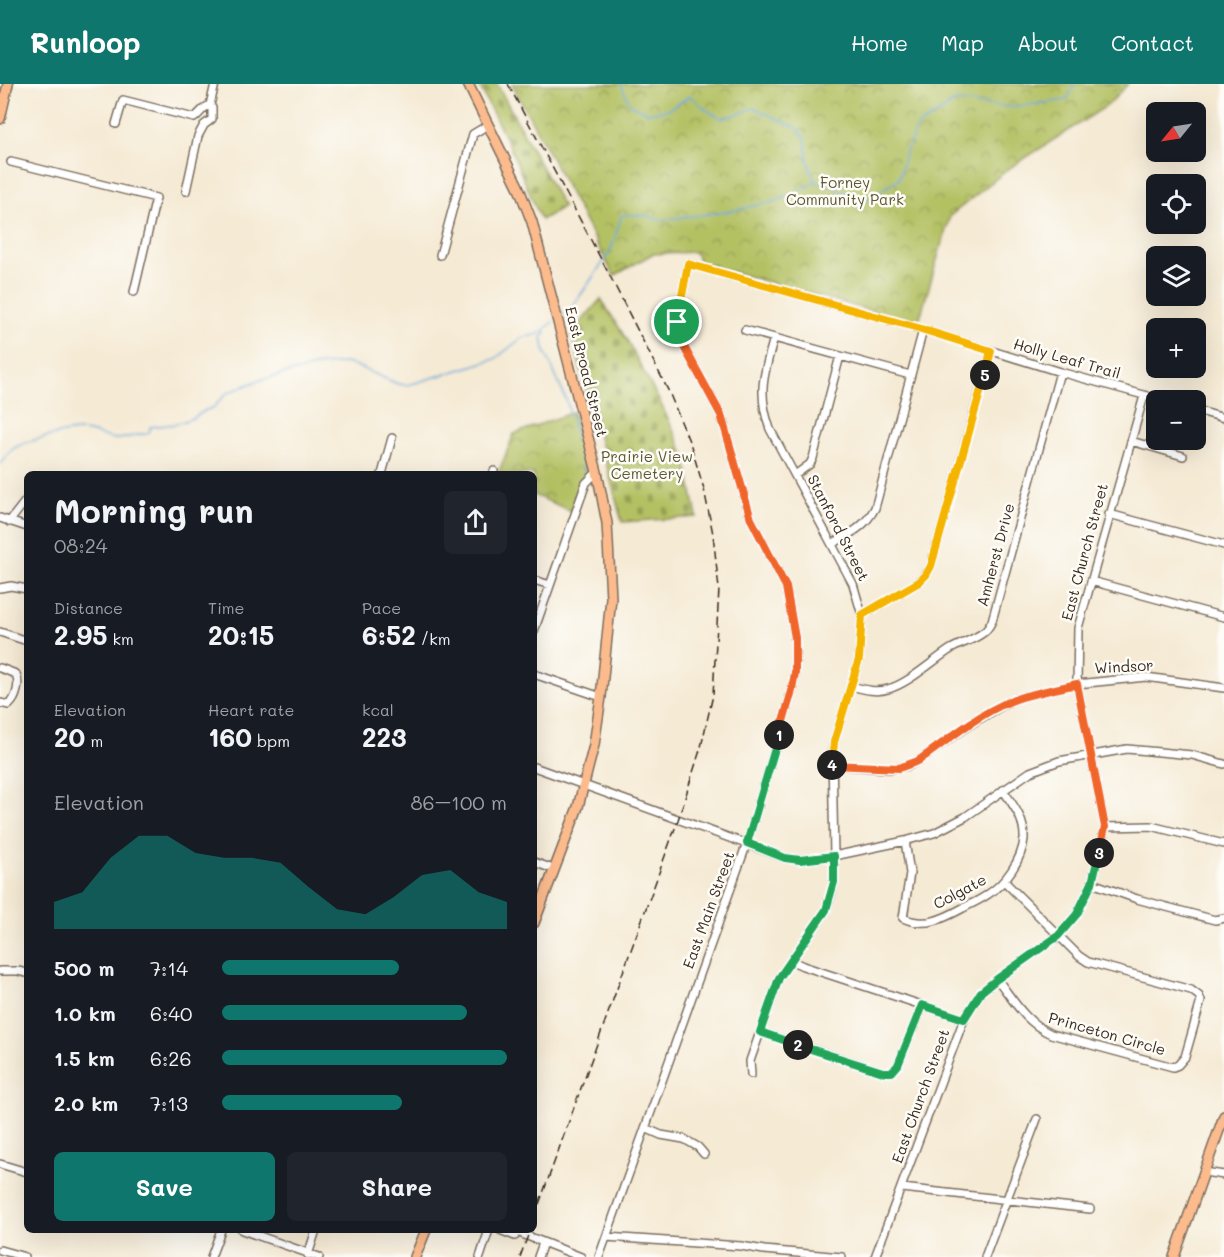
<!DOCTYPE html>
<meta charset="utf-8">
<style>
body{margin:0;font-family:Mali,sans-serif;background:#20242c;color:#f1f3f6;height:100vh;display:flex;flex-direction:column;font-size:22px;white-space:nowrap}
*{box-sizing:border-box;margin:0}
p{font-size:20px;color:#9ea1a6}
.icon{flex:none;width:33px;height:33px;fill:none;stroke:currentColor;stroke-width:2;stroke-linecap:round;stroke-linejoin:round}
.map{position:relative;flex:1;overflow:hidden}
.panel{position:absolute;left:24px;top:387px;width:513px;height:762px;display:flex;flex-direction:column;background:#171b24;border-radius:9px;box-shadow:0 6px 24px #0002}
.panel>*{flex:none}
.needle{width:39px;rotate:240deg}
.controls{position:absolute;left:1146px;top:18px;display:grid;gap:12px}
.controls a{display:grid;place-items:center;width:60px;height:60px;border-radius:9px;background:#171b24;box-shadow:0 6px 24px #0002;font-size:30px}
.pin{position:absolute;display:grid;place-items:center;width:51px;height:51px;color:#fff;margin:-26px;border:3px solid #fff;border-radius:50%;box-shadow:0 2px 6px #0007}
.km{position:absolute;width:30px;height:30px;margin:-15px;border-radius:50%;background:#222;color:#fff;font-size:16px;line-height:30px;text-align:center}
.round{display:grid;place-items:center;flex:none;width:63px;height:63px;border-radius:9px;background:#20242c}
.overview{display:flex;align-items:center;justify-content:space-between;height:102px;padding:0 30px}
h1{font-size:33px;font-weight:800;line-height:45px}
.figures{display:grid;grid-template-columns:repeat(3,1fr);gap:9px;height:102px;padding:6px 30px}
.figures div{display:grid;align-content:center}
.figures b{font-size:26px;font-weight:800}
.figures small{font-size:16px;font-weight:400}
.figures p{font-size:16px}
.chart{height:168px;padding:12px 30px}
.chart p{display:flex;justify-content:space-between}
.chart svg{width:100%;height:108px;margin-top:6px;fill:#0f766e;opacity:.7}
.primary-button{display:flex;gap:12px;margin-top:auto;padding:12px 30px}
.primary-button a{flex:1;height:69px;border-radius:9px;background:#0f766e;color:#fff;font-size:24px;font-weight:800;line-height:69px;text-align:center}
.primary-button a+a{background:#20242c;color:#f1f3f6}
ul{padding:0 30px;list-style:none;font-size:20px}
li{display:grid;grid-template-columns:96px 72px 1fr;align-items:center;height:45px}
li i{height:15px;border-radius:8px;background:#0f766e}
header{display:flex;align-items:center;gap:36px;box-sizing:border-box;height:84px;padding:0 30px;background:#0f766e;color:#fff}
header strong{font-size:28px}
nav{display:flex;gap:33px;margin-inline-start:auto;font-size:21px}
.map>svg:first-child{display:block}
.cemetery{fill:url(#cemetery-stones);stroke:#787640;stroke-width:1.5}
.park{fill:url(#park-crowns);stroke:#787640;stroke-width:1.5}
.lines{fill:none;stroke-linecap:round;stroke-linejoin:round}
.stream{stroke:#68a8db;stroke-width:1.5}
.minor-casing{stroke:#7c6d5e;stroke-width:10}
.major-casing{stroke:#7c6d5e;stroke-width:12}
.minor{stroke:#fff;stroke-width:7}
.major{stroke:#fbbb8d;stroke-width:9}
.rail{stroke:#3b2a1e;stroke-width:1.5;stroke-dasharray:9 4.5;stroke-linecap:butt}
.split-1-casing{stroke:#fff;stroke-width:12}
.split-2-casing{stroke:#fff;stroke-width:12}
.split-3-casing{stroke:#fff;stroke-width:12}
.split-4-casing{stroke:#fff;stroke-width:12}
.split-5-casing{stroke:#fff;stroke-width:12}
.split-6-casing{stroke:#fff;stroke-width:12}
.split-1{stroke:#f0652b;stroke-width:8}
.split-2{stroke:#22a559;stroke-width:8}
.split-3{stroke:#22a559;stroke-width:8}
.split-4{stroke:#f0652b;stroke-width:8}
.split-5{stroke:#f5b400;stroke-width:8}
.split-6{stroke:#f5b400;stroke-width:8}
.labels{text-anchor:middle;stroke-width:5;stroke-linejoin:round;paint-order:stroke}
.park-label{font-size:15px;fill:#5f5733;stroke:#fdfcf7}
.street-label{font-size:15px;fill:#3b2a1e;stroke:#fdfcf7}
</style>
<header>
<strong>Runloop</strong>
<nav><a>Home</a><a>Map</a><a>About</a><a>Contact</a></nav>
</header>
<div class="map">
<svg width="1224" height="1173" viewBox="0 0 1224 1173">
<defs>
<pattern id="cemetery-stones" width="16" height="16" patternUnits="userSpaceOnUse" patternTransform="scale(1.5)"><rect width="16" height="16" fill="#b4c163"/><path d="M2 7V4a2 2 0 0 1 4 0v3zM10 15v-3a2 2 0 0 1 4 0v3z" fill="#949d51"/></pattern>
<pattern id="park-crowns" width="20" height="18" patternUnits="userSpaceOnUse" patternTransform="scale(1.5)"><rect width="20" height="18" fill="#b4c163"/><path d="M2 6a3 3 0 1 1 6 0M12 15a3 3 0 1 1 6 0" fill="none" stroke="#949d51"/></pattern>
</defs>
<rect width="100%" height="100%" fill="#fdfcf7"/>
<filter id="ink" filterUnits="userSpaceOnUse"><feTurbulence type="fractalNoise" baseFrequency=".0167" numOctaves="2"/><feDisplacementMap in="SourceGraphic" scale="12" xChannelSelector="R" yChannelSelector="G"/><feConvolveMatrix kernelMatrix="1 2 1 2 8 2 1 2 1" color-interpolation-filters="sRGB"/></filter>
<filter id="wash" filterUnits="userSpaceOnUse"><feTurbulence type="fractalNoise" baseFrequency=".008" numOctaves="4" result="noise"/><feDisplacementMap in="SourceGraphic" scale="24" xChannelSelector="R" yChannelSelector="G"/><feGaussianBlur stdDeviation="1.35" result="paint"/><feColorMatrix in="noise" values="0 0 0 0 0 0 0 0 0 0 0 0 0 0 0 0 0 1.4 0 .05"/><feComposite in="paint" operator="in"/></filter>
<g filter="url(#wash)">
<rect width="100%" height="100%" fill="#f5ead4"/>
<path class="cemetery" d="M481,0H497L563,123L541,136L509,61L479,2Z
M601,215L628,258L663,324L685,372L697,433L622,438L571,249Z"/>
<path class="park" d="M512,0H1128L1108,21L1008,85L950,132L918,240L701,179L694,168L652,170L614,192Z
M573,328L587,383L571,427L534,411V390H498L514,350Z"/>
<g class="lines">
<path class="stream" d="M621,0L630,20L649,29L667,26L690,12L708,27L723,35L754,24L797,44L805,53L807,72L811,88L816,98
M561,230L569,228L610,168L622,131H644L660,136L726,128L777,117L816,98L826,100L863,117L899,95L905,69L918,42L956,18L1011,23L1067,16L1075,0
M545,245L546,250L542,252L544,265L567,318L586,392
M0,380C4,375 8,369 13,365C22,358 69,346 81,347C94,347 106,355 118,355C128,355 137,349 146,350L150,347V343L176,340L193,334L206,326L213,324L227,309L257,297L287,289L299,287L314,282L344,279L354,281L398,300L406,301L415,299L495,275L523,253L536,251L545,245L553,238"/>
</g>
</g>
<g filter="url(#ink)">
<g class="lines">
<g class="minor-casing">
<path id="minor" d="M116,40L123,16L194,34C200,30 203,23 210,21
M11,78L156,114L134,208
M186,107L198,52L204,41L212,35V24L210,21L215,0
M440,171L473,50L488,41
M745,246L910,291
M1196,326L1224,334
M1131,357L1183,372
M382,390L392,354
M493,390L494,387
M795,391L810,380L813,374L840,272
M1109,430L1224,461
M0,434L27,443
M9,438L27,415
M832,460C851,449 864,444 875,424L923,246
M534,496L550,501
M1091,497L1224,533
M0,504L11,502L27,505
M862,531L919,498L926,491L931,482L991,267
M534,547L586,399L597,388
M0,548L27,557
M0,584L16,590C20,599 17,614 9,621L0,619
M534,590L601,613
M851,602C863,605 875,609 888,605C908,600 932,577 951,565C961,559 974,556 984,548C988,545 990,541 992,537L1060,288
M831,681L890,685L908,682L918,677L971,640L1007,619L1021,613L1077,600L1146,593L1224,604
M534,683L785,774L800,776L834,772L905,757L934,749L965,733L1030,688L1059,677L1127,665L1192,671L1224,680
M1105,743L1151,742L1224,760
M905,757L910,789L903,834C925,844 943,835 963,824C971,820 980,816 987,811C1005,800 1022,776 1024,755C1025,735 1013,721 1003,706
M534,778L553,785
M1092,799L1137,815L1215,836L1224,834
M792,877L803,882L964,935
M0,887H18L27,889
M997,895C1014,917 1025,938 1051,950L1173,983L1178,981L1185,973L1201,917L1199,912L1191,906L1088,878L1079,872L1004,797
M760,948L883,988H892L898,981L922,921
M751,990L750,977L779,894L826,826L831,811L834,798V772L832,670L834,658L859,575L862,531L853,500L770,345C757,309 764,289 774,254
M645,1044L661,1051L684,1055L698,1063L704,1070
M0,1080L27,1088
M1204,1088L1224,1091
M902,1104L1090,1125
M242,1146L319,1173
M500,1146L515,1152
M512,1146L581,1173
M606,1153L741,1162L764,1166L842,1173
M0,1166L25,1173
M308,1171L316,1146
M211,1173L221,1146
M480,1173L489,1146
M538,1173L543,1159
M599,1173L747,759L791,610L795,589V554L786,503L751,435L721,331L683,261L677,238L688,180L918,244L1060,288L1162,316
M875,1173L964,935L981,908L997,895L1058,852L1077,830L1092,799L1105,743L1077,600L1078,544L1144,312
M985,1173L1037,1035"/>
</g>
<g class="major-casing">
<path id="major" d="M468,0L518,102L532,138L597,388L607,439L611,514L601,613L594,661L578,723L534,839
M0,35L8,0
M415,1173L426,1146
M1174,1173L1224,1032"/>
</g>
<use href="#minor" class="minor"/>
<use href="#major" class="major"/>
<path class="rail" d="M508,0L610,192L669,308L691,362L704,405L713,450L719,505L713,611L701,663L678,736L534,1134
M520,1173L530,1146"/>
</g>
</g>
<g class="lines" filter="url(#ink)">
<g class="split-1-casing">
<path id="split-1" d="M677,238L683,261L721,331L751,435L786,503L795,554V589L791,610L779,651"/>
</g>
<g class="split-2-casing">
<path id="split-2" d="M779,651L747,759L785,774L800,776L834,772V798L826,826L779,894L760,948L798,961"/>
</g>
<g class="split-3-casing">
<path id="split-3" d="M798,961L883,988H892L898,981L922,921L964,935L981,908L997,895L1058,852L1077,830L1092,799L1099,769"/>
</g>
<g class="split-4-casing">
<path id="split-4" d="M832,681L899,684L918,677C950,655 983,625 1022,613C1040,608 1059,604 1077,600L1105,743L1099,769"/>
</g>
<g class="split-5-casing">
<path id="split-5" d="M832,681L834,658L859,575L862,531L919,498L926,491L931,482L985,291"/>
</g>
<g class="split-6-casing">
<path id="split-6" d="M677,238L688,180L918,244L991,267L985,291"/>
</g>
<use href="#split-1" class="split-1"/>
<use href="#split-2" class="split-2"/>
<use href="#split-3" class="split-3"/>
<use href="#split-4" class="split-4"/>
<use href="#split-5" class="split-5"/>
<use href="#split-6" class="split-6"/>
</g>
<g class="labels">
<g class="park-label">
<text x="845" y="104">Forney<tspan x="845" dy="17">Community Park</tspan></text>
<text x="647" y="378">Prairie View<tspan x="647" dy="17">Cemetery</tspan></text>
</g>
<g class="street-label">
<text transform="translate(1067 275) rotate(16)" y="5">Holly Leaf Trail</text>
<text transform="translate(586 288) rotate(76)" y="5">East Broad Street</text>
<text transform="translate(838 444) rotate(63)" y="5">Stanford Street</text>
<text transform="translate(1085 468) rotate(-75)" y="5">East Church Street</text>
<text transform="translate(996 471) rotate(-75)" y="5">Amherst Drive</text>
<text transform="translate(1124 583) rotate(-3)" y="5">Windsor</text>
<text transform="translate(960 808) rotate(-28)" y="5">Colgate</text>
<text transform="translate(709 826) rotate(-70)" y="5">East Main Street</text>
<text transform="translate(1107 950) rotate(16)" y="5">Princeton Circle</text>
<text transform="translate(921 1012) rotate(-70)" y="5">East Church Street</text>
</g>
</g>
</svg>
<div class="controls">
<a><svg class="needle" viewBox="-14 -14 28 28"><path d="M0-13l5 13h-10z" fill="#e53935"/><path d="M0 13l5-13h-10z" fill="#9ea1a6"/></svg></a>
<a><svg class="icon" aria-label="locate" viewBox="0 0 24 24"><circle cx="12" cy="12" r="6"/><path d="M12 2v4M12 18v4M2 12h4M18 12h4"/></svg></a>
<a><svg class="icon" aria-label="layers" viewBox="0 0 24 24"><path d="M12 4l9 5-9 5-9-5zM3 14l9 5 9-5"/></svg></a>
<a>+</a>
<a>−</a>
</div>
<div class="pin" style="left:677px;top:238px;background:#1e9e55"><svg class="icon" aria-label="arrive" viewBox="0 0 24 24"><path d="M6 21V4h12l-3 4 3 4H6"/></svg></div>
<b class="km" style="left:779px;top:651px">1</b>
<b class="km" style="left:798px;top:961px">2</b>
<b class="km" style="left:1099px;top:769px">3</b>
<b class="km" style="left:832px;top:681px">4</b>
<b class="km" style="left:985px;top:291px">5</b>
<section class="panel">
<div class="overview"><div><h1>Morning run</h1><p>08:24</p></div><a class="round"><svg class="icon" aria-label="share" viewBox="0 0 24 24"><path d="M12 15V3M7 8l5-5 5 5M5 13v7h14v-7"/></svg></a></div>
<div class="figures">
<div><p>Distance</p><b>2.95<small> km</small></b></div>
<div><p>Time</p><b>20:15</b></div>
<div><p>Pace</p><b>6:52<small> /km</small></b></div>
</div>
<div class="figures">
<div><p>Elevation</p><b>20<small> m</small></b></div>
<div><p>Heart rate</p><b>160<small> bpm</small></b></div>
<div><p>kcal</p><b>223</b></div>
</div>
<div class="chart"><p><span>Elevation</span>86–100 m</p>
<svg viewBox="0 0 160 44" preserveAspectRatio="none"><path d="M0 44V33L10 29L20 15L30 6L40 6L50 13L60 15L70 15L80 17L90 27L100 36L110 38L120 31L130 22L140 20L150 29L160 33V44z"/></svg>
</div>
<ul>
<li><b>500 m</b>7:14<i style="width:62%"></i></li>
<li><b>1.0 km</b>6:40<i style="width:86%"></i></li>
<li><b>1.5 km</b>6:26<i style="width:100%"></i></li>
<li><b>2.0 km</b>7:13<i style="width:63%"></i></li>
</ul>
<div class="primary-button"><a>Save</a><a>Share</a></div>
</section>
</div>
